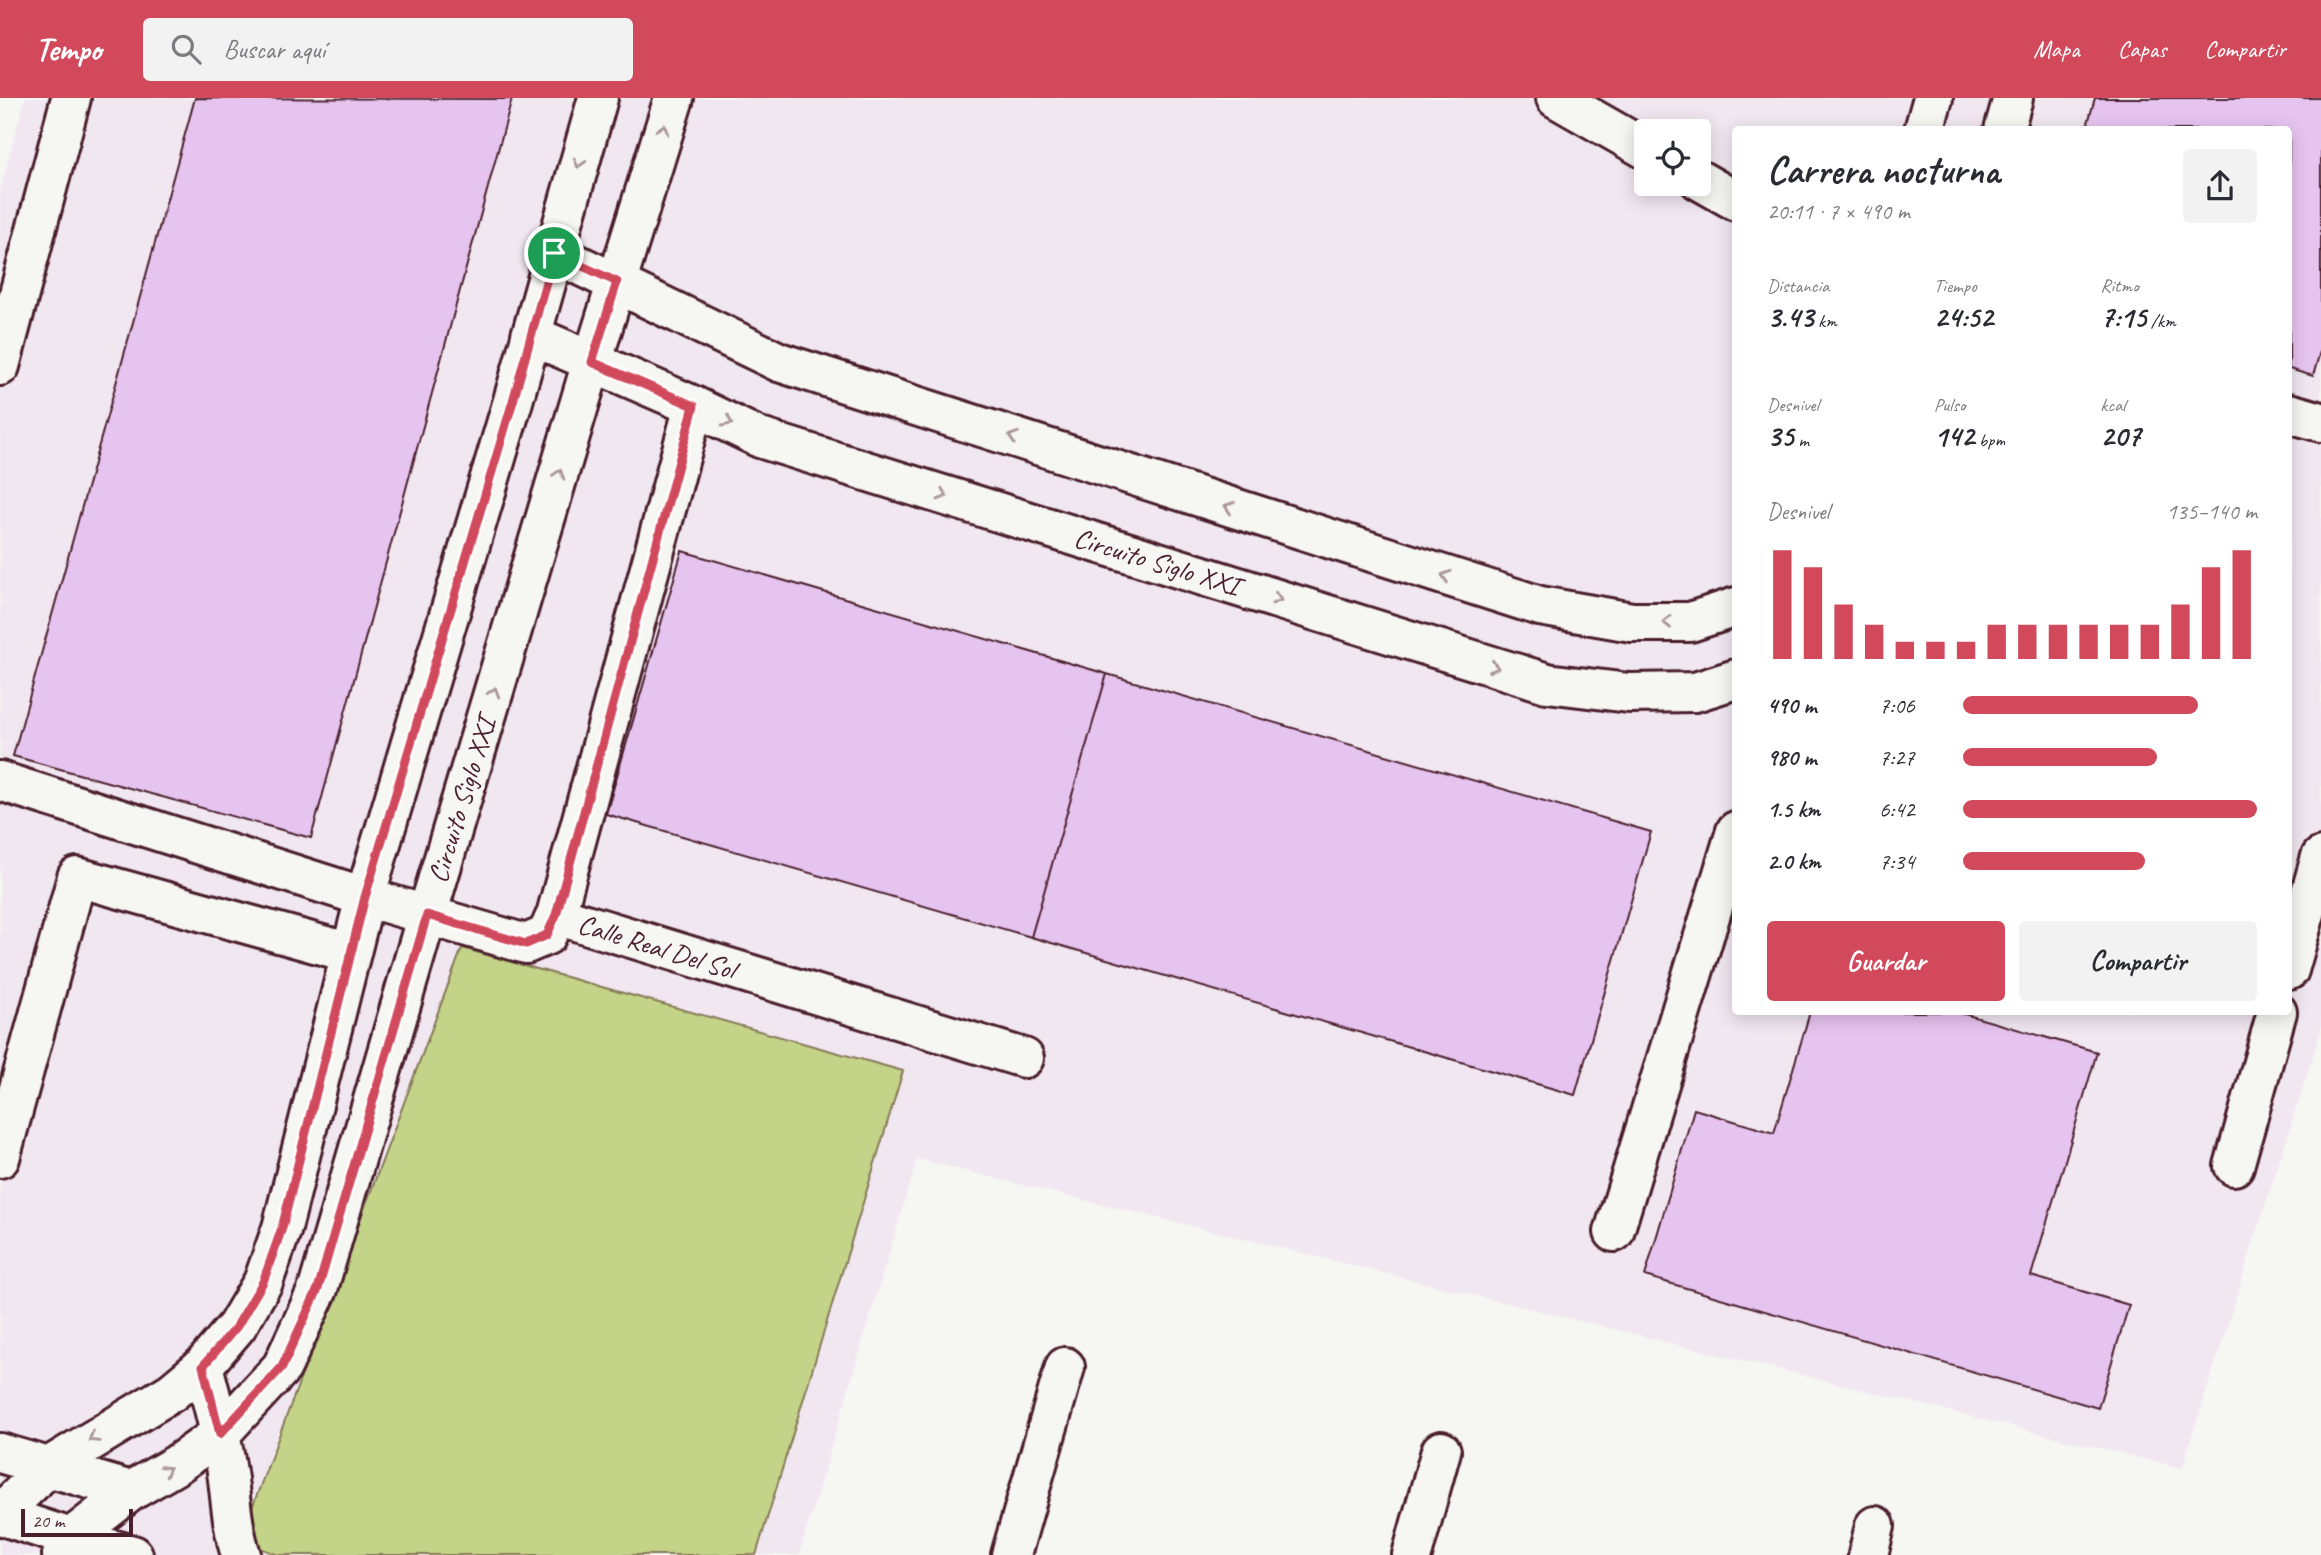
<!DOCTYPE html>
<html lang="es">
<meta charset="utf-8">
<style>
body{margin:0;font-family:Caveat,sans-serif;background:#f2f2f3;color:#2b2b33;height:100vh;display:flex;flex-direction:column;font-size:26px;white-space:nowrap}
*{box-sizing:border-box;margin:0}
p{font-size:23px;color:#7c7c81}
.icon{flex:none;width:38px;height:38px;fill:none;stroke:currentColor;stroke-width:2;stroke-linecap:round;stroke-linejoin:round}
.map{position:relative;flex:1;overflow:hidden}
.details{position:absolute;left:1732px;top:28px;width:560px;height:889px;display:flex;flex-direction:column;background:#fff;border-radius:7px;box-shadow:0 4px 18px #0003}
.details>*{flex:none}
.tools{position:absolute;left:1634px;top:21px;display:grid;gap:14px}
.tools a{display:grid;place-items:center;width:77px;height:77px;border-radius:7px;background:#fff;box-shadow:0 4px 18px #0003;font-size:35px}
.scale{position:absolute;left:21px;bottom:18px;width:112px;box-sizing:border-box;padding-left:7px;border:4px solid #4a1f2b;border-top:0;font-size:19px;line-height:24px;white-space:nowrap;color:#4a1f2b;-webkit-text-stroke:5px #f6f6f2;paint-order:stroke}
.pin{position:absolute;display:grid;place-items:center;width:60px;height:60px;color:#fff;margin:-30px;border:4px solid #fff;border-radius:50%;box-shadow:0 2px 7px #0007}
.round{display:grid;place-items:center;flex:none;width:74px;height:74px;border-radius:7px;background:#f2f2f3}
.head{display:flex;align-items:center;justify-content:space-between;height:119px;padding:0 35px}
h1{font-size:38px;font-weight:600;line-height:52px}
.metrics{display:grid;grid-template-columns:repeat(3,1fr);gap:10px;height:119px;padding:7px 35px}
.metrics div{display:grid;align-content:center}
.metrics b{font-size:30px;font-weight:600}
.metrics small{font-size:19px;font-weight:400}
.metrics p{font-size:19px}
.chart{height:196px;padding:14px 35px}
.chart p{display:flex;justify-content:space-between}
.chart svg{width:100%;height:126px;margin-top:7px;stroke:#d1495b;stroke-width:6}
.primary-button{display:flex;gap:14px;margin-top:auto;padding:14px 35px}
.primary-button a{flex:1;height:80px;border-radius:7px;background:#d1495b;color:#fff;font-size:28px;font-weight:600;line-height:80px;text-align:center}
.primary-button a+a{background:#f2f2f3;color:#2b2b33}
ul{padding:0 35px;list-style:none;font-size:23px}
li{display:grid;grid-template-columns:112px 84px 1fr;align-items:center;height:52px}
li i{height:18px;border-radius:9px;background:#d1495b}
header{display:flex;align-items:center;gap:42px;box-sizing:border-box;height:98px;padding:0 35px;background:#d1495b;color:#fff}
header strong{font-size:33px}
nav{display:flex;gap:38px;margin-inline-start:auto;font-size:24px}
.search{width:490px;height:63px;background:#f2f2f3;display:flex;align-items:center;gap:18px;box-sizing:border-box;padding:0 24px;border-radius:7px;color:#7c7c81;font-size:26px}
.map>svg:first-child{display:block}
.built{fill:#f1e7f1;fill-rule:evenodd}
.green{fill:#c3d387;stroke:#867959;stroke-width:2}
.building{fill:#e6c4f0;stroke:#4a1f2b;stroke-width:2}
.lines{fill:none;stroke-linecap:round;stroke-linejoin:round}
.minor-casing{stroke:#4a1f2b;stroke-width:44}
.minor{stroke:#f6f6f2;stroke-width:38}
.oneway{stroke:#a99598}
.route-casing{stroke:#fff;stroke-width:14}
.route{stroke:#d1495b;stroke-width:9}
.labels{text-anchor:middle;stroke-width:7;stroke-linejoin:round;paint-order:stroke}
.street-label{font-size:28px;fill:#4a1f2b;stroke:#f6f6f2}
</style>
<header>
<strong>Tempo</strong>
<div class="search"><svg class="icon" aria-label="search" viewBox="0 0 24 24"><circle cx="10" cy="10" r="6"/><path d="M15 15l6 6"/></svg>Buscar aquí</div>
<nav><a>Mapa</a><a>Capas</a><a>Compartir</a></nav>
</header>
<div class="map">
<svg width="2321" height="1457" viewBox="0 0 2321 1457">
<rect width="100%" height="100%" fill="#f6f6f2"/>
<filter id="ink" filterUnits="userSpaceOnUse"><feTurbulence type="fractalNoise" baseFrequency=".0143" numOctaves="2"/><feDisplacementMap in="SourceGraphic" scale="14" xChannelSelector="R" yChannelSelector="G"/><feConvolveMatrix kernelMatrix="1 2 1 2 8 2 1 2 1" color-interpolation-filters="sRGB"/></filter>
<g filter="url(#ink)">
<path class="built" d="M25,0H2321V932L2182,1370L917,1061L799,1457H0V93ZM1736,32H2289V914H1736ZM1647,33H1699V86H1647Z"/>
<path class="green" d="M462,850L903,973L756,1457H278L240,1442Z"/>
<path class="building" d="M195,0L512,1L311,740L13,658Z
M2095,0H2321V250L2313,278L2289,271V32H2086Z
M682,453L1107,576L1031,839L606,716Z
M1107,576L1651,734L1575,997L1031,839Z
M1810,914H1957L2097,954L2031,1178L2129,1207L2098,1310L1645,1178L1694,1011L1774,1035Z"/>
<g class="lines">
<g class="minor-casing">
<path id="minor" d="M1556,0L1647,52
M1924,32L1933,0
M2004,32L2013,0
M1699,82L1736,103
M554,155L779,264L1540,508L1632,524H1690L1736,509
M531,237L694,308L760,340L1547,585L1629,595L1695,594L1736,581
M0,268L71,0
M2289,315L2321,324
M0,683L365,799L526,846L547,837L556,817L1024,960
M556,817L694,308
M2289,872L2321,759
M0,1060L77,779L351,855
M2234,1068L2277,914
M1614,1134L1736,733
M203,1268C213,1306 223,1343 228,1381C231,1407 233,1432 241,1457
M0,1355L131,1393
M0,1416L47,1370L172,1294L203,1268L237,1228L263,1184L282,1130L365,799L513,303L598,0
M0,1417L71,1440L133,1457
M62,1457L71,1440L131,1393L176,1367L220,1336L282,1269L318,1191L427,817L592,264L674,0
M1011,1457L1065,1269
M1412,1457L1441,1353
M1868,1457L1875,1428"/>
</g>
<use href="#minor" class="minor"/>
</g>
<defs><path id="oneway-chevron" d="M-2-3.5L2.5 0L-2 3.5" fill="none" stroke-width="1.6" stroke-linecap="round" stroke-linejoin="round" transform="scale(1.75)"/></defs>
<g class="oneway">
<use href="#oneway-chevron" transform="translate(663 31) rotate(-72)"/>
<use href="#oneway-chevron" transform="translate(579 65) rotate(106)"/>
<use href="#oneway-chevron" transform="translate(728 324) rotate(26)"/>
<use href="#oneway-chevron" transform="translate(1013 339) rotate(-162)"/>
<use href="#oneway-chevron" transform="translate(559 376) rotate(-73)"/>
<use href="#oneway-chevron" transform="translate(943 397) rotate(17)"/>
<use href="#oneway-chevron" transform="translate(1229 409) rotate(-162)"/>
<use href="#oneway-chevron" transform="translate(1446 478) rotate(-162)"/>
<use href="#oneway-chevron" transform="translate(1277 501) rotate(17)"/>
<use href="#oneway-chevron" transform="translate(1667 524) rotate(180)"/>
<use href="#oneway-chevron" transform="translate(1494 569) rotate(17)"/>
<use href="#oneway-chevron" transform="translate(494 594) rotate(-73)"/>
<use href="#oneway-chevron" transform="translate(93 1340) rotate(149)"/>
<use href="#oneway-chevron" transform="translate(166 1372) rotate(-31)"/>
</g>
</g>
<g class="lines" filter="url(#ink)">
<g class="route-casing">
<path id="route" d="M554,155L617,184L592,264L694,308L556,817L547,837L526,846L427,817L318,1191L282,1269L220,1336L203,1268L237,1228L263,1184L282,1130L365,799L513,303Z"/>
</g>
<use href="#route" class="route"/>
</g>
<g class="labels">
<g class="street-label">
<text transform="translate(1157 463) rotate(17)" y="10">Circuito Siglo XXI</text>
<text transform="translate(461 702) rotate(-73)" y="10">Circuito Siglo XXI</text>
<text transform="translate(657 848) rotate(17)" y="10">Calle Real Del Sol</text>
</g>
</g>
</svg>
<div class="tools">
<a><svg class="icon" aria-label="locate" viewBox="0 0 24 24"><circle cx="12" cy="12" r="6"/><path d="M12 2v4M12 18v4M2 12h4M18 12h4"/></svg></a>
</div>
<div class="scale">20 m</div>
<div class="pin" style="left:554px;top:155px;background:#1e9e55"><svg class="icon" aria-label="arrive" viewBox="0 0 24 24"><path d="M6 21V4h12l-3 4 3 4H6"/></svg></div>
<section class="details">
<div class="head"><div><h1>Carrera nocturna</h1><p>20:11 · 7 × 490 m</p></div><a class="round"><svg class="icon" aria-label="share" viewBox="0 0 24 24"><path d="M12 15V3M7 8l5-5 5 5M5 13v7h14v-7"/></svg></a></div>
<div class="metrics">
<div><p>Distancia</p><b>3.43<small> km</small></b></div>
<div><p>Tiempo</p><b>24:52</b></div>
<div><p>Ritmo</p><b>7:15<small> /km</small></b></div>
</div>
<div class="metrics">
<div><p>Desnivel</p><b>35<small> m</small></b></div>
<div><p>Pulso</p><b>142<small> bpm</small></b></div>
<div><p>kcal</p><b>207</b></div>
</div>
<div class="chart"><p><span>Desnivel</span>135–140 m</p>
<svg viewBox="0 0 160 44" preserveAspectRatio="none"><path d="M5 44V6M15 44V12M25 44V25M35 44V32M45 44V38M55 44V38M65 44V38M75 44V32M85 44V32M95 44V32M105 44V32M115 44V32M125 44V32M135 44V25M145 44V12M155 44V6"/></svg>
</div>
<ul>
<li><b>490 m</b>7:06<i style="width:80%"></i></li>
<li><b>980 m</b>7:27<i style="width:66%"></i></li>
<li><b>1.5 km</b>6:42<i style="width:100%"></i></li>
<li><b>2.0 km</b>7:34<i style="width:62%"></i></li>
</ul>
<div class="primary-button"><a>Guardar</a><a>Compartir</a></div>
</section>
</div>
